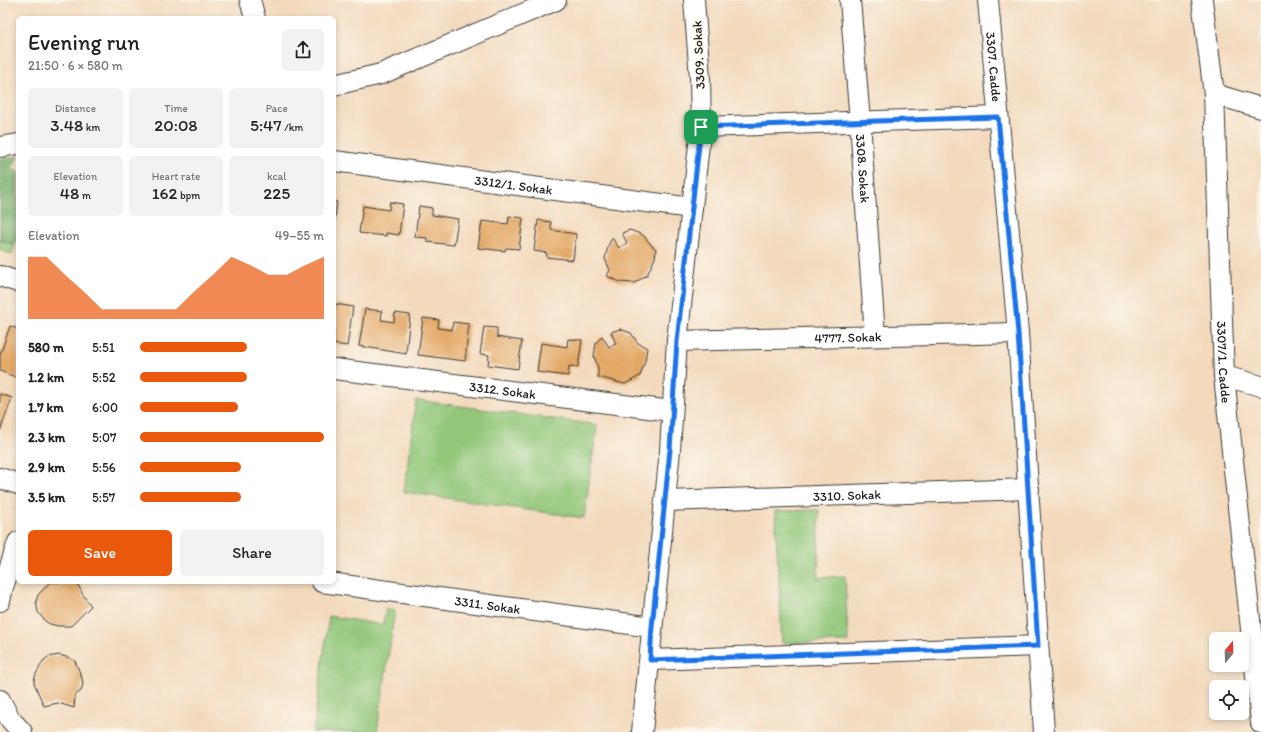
<!DOCTYPE html>
<meta charset="utf-8">
<style>
body{margin:0;font-family:Itim,sans-serif;background:#f2f2f2;color:#222;height:100vh;display:flex;flex-direction:column;font-size:15px;white-space:nowrap}
*{box-sizing:border-box;margin:0}
p{font-size:13px;color:#767676}
.icon{flex:none;width:22px;height:22px;fill:none;stroke:currentColor;stroke-width:2;stroke-linecap:round;stroke-linejoin:round}
.map{position:relative;flex:1;overflow:hidden}
.side{position:absolute;left:16px;top:16px;width:320px;height:568px;display:flex;flex-direction:column;background:#fff;border-radius:6px;box-shadow:0 2px 6px #0003}
.side>*{flex:none}
.needle{width:26px;rotate:19deg}
.controls{position:absolute;left:1209px;top:632px;display:grid;gap:8px}
.controls a{display:grid;place-items:center;width:40px;height:40px;border-radius:6px;background:#fff;box-shadow:0 2px 6px #0003;font-size:20px}
.pin{position:absolute;display:grid;place-items:center;width:34px;height:34px;color:#fff;margin:-17px;border-radius:8px;box-shadow:0 2px 6px #0006}
.round{display:grid;place-items:center;flex:none;width:42px;height:42px;border-radius:6px;background:#f2f2f2}
.summary{display:flex;align-items:center;justify-content:space-between;height:68px;padding:0 12px}
h1{font-size:22px;font-weight:600;line-height:30px}
.figures{display:grid;grid-template-columns:repeat(3,1fr);gap:6px;height:68px;padding:4px 12px}
.figures div{display:grid;align-content:center;border-radius:6px;background:#f2f2f2;text-align:center}
.figures b{font-size:17px;font-weight:600}
.figures small{font-size:11px;font-weight:400}
.figures p{font-size:11px}
.chart{height:112px;padding:8px 12px}
.chart p{display:flex;justify-content:space-between}
.chart svg{width:100%;height:72px;margin-top:4px;fill:#ea580c;opacity:.7}
.button{display:flex;gap:8px;margin-top:auto;padding:8px 12px}
.button a{flex:1;height:46px;border-radius:6px;background:#ea580c;color:#fff;font-size:16px;font-weight:600;line-height:46px;text-align:center}
.button a+a{background:#f2f2f2;color:#222}
ul{padding:0 12px;list-style:none;font-size:13px}
li{display:grid;grid-template-columns:64px 48px 1fr;align-items:center;height:30px}
li i{height:10px;border-radius:5px;background:#ea580c}
.map>svg:first-child{display:block}
.green{fill:#92c77a;stroke:#57724b}
.forest{fill:#75ac6a;stroke:#486443}
.building{fill:#e3a866}
.lines{fill:none;stroke-linecap:round;stroke-linejoin:round}
.minor-casing{stroke:#3c3834;stroke-width:22}
.minor{stroke:#fff;stroke-width:20}
.route-casing{stroke:#fff;stroke-width:8}
.route{stroke:#1a73e8;stroke-width:5}
.labels{text-anchor:middle;stroke-width:3;stroke-linejoin:round;paint-order:stroke}
.street-label{font-size:13px;fill:#1c1c1c;stroke:#fbf7ec}
</style>
<div class="map">
<svg width="1261" height="732" viewBox="0 0 1261 732">
<rect width="100%" height="100%" fill="#fbf7ec"/>
<filter id="ink" filterUnits="userSpaceOnUse"><feTurbulence type="fractalNoise" baseFrequency=".025" numOctaves="2"/><feDisplacementMap in="SourceGraphic" scale="8" xChannelSelector="R" yChannelSelector="G"/><feConvolveMatrix kernelMatrix="1 2 1 2 8 2 1 2 1" color-interpolation-filters="sRGB"/></filter>
<filter id="wash" filterUnits="userSpaceOnUse"><feTurbulence type="fractalNoise" baseFrequency=".012" numOctaves="4" result="noise"/><feDisplacementMap in="SourceGraphic" scale="16" xChannelSelector="R" yChannelSelector="G"/><feGaussianBlur stdDeviation="0.9" result="paint"/><feColorMatrix in="noise" values="0 0 0 0 0 0 0 0 0 0 0 0 0 0 0 0 0 1.4 0 .05"/><feComposite in="paint" operator="in"/></filter>
<g filter="url(#wash)">
<rect width="100%" height="100%" fill="#f3dabd"/>
<path class="green" d="M0,240L15,245L12,254L0,250Z
M416,400L597,425L584,518L404,492Z
M819,510L818,578L845,576L848,642L782,643L775,511Z
M386,608L395,610L377,732H313L329,616L383,625Z"/>
<path class="forest" d="M18,156L12,169L18,172V232L15,245L0,240V159Z"/>
<g id="blocks">
<path class="building" d="M334,201L337,202L335,220H334Z
M390,202L403,204L399,235L386,233V236L359,233L363,206L389,210Z
M419,206L432,208V215L458,219L454,245L427,242V238L415,237Z
M509,216L523,218L519,249L506,248L505,251L478,248L482,221L508,224Z
M538,220L551,222V230L576,234L573,260L546,257L547,253L534,251Z
M630,230L643,235L652,246L656,249L655,258L647,275L634,283L620,282L607,276L610,270L605,259L608,246L612,238L619,248L627,243L622,233Z
M336,304L353,307L347,346L334,344V312Z
M365,309L382,311L381,320L394,322L395,313L410,315L406,354L359,346Z
M423,318L439,320L438,328L452,330L453,322L469,324L465,361L418,355Z
M10,326L18,329V378L0,371V355Z
M484,327L497,328V337L522,341L518,369L488,365L489,355L480,354Z
M620,329L631,333L638,343L647,348L645,361L640,376L625,384L598,377V368L594,356L596,343L602,336L609,347L616,344L611,332Z
M568,339L582,340L578,367L569,366L568,376L537,372L541,343L567,347Z
M0,394L12,398L0,431Z
M50,582H77L83,595L91,606L71,626H58L50,624L45,621L38,612L36,601L38,595Z
M59,655L70,658L75,661L82,678L83,684L81,691L75,695L74,708L58,703L44,706L34,683V680L36,674L43,661L48,657Z"/>
</g>
</g>
<g filter="url(#ink)">
<use href="#blocks" fill-opacity="0" stroke="#3c3834" stroke-width="1"/>
<g class="lines">
<g class="minor-casing">
<g id="minor">
<path d="M250,0L255,18"/>
<path id="s1" d="M850,0L860,122L875,336"/>
<path id="s2" d="M988,0L1018,333L1044,732"/>
<path id="s3" d="M1202,0L1214,94L1224,376L1261,723"/>
<path d="M334,85L381,74L556,0"/>
<path d="M1214,94L1261,108"/>
<path d="M701,127L998,117"/>
<path d="M0,147L18,144"/>
<path id="s4" d="M334,161L692,208"/>
<path d="M0,276L18,282"/>
<path id="s5" d="M677,341L1018,333"/>
<path id="s6" d="M334,369L672,411"/>
<path d="M1224,376L1261,386"/>
<path d="M0,478L18,484"/>
<path id="s7" d="M665,501L1029,489"/>
<path id="s8" d="M322,582L652,627"/>
<path d="M0,601L3,587L18,542"/>
<path d="M650,660L1038,646"/>
<path d="M0,700L10,719L22,732"/>
<path d="M642,732L670,450L677,341L701,127L700,78L694,0"/>
</g>
</g>
<use href="#minor" class="minor"/>
</g>
</g>
<g class="lines" filter="url(#ink)">
<g class="route-casing">
<path id="route" d="M998,117L1018,333L1038,646L650,660L652,627L670,450L677,341L701,127Z"/>
</g>
<use href="#route" class="route"/>
</g>
<g class="labels">
<g class="street-label">
<text transform="translate(698 55) rotate(-93)" y="5">3309. Sokak</text>
<text dy="5" stroke="none"><textPath href="#s2" startOffset="67">3307. Cadde</textPath></text>
<text dy="5" stroke="none"><textPath href="#s1" startOffset="169">3308. Sokak</textPath></text>
<text dy="5" stroke="none"><textPath href="#s4" startOffset="181">3312/1. Sokak</textPath></text>
<text dy="5" stroke="none"><textPath href="#s5" startOffset="171">4777. Sokak</textPath></text>
<text dy="5" stroke="none"><textPath href="#s3" startOffset="363">3307/1. Cadde</textPath></text>
<text dy="5" stroke="none"><textPath href="#s6" startOffset="170">3312. Sokak</textPath></text>
<text dy="5" stroke="none"><textPath href="#s7" startOffset="182">3310. Sokak</textPath></text>
<text dy="5" stroke="none"><textPath href="#s8" startOffset="167">3311. Sokak</textPath></text>
</g>
</g>
</svg>
<div class="controls">
<a><svg class="needle" viewBox="-14 -14 28 28"><path d="M0-13l5 13h-10z" fill="#e53935"/><path d="M0 13l5-13h-10z" fill="#767676"/></svg></a>
<a><svg class="icon" aria-label="locate" viewBox="0 0 24 24"><circle cx="12" cy="12" r="6"/><path d="M12 2v4M12 18v4M2 12h4M18 12h4"/></svg></a>
</div>
<div class="pin" style="left:701px;top:127px;background:#1e9e55"><svg class="icon" aria-label="arrive" viewBox="0 0 24 24"><path d="M6 21V4h12l-3 4 3 4H6"/></svg></div>
<section class="side">
<div class="summary"><div><h1>Evening run</h1><p>21:50 · 6 × 580 m</p></div><a class="round"><svg class="icon" aria-label="share" viewBox="0 0 24 24"><path d="M12 15V3M7 8l5-5 5 5M5 13v7h14v-7"/></svg></a></div>
<div class="figures">
<div><p>Distance</p><b>3.48<small> km</small></b></div>
<div><p>Time</p><b>20:08</b></div>
<div><p>Pace</p><b>5:47<small> /km</small></b></div>
</div>
<div class="figures">
<div><p>Elevation</p><b>48<small> m</small></b></div>
<div><p>Heart rate</p><b>162<small> bpm</small></b></div>
<div><p>kcal</p><b>225</b></div>
</div>
<div class="chart"><p><span>Elevation</span>49–55 m</p>
<svg viewBox="0 0 160 44" preserveAspectRatio="none"><path d="M0 44V6L10 6L20 17L30 27L40 38L50 38L60 38L70 38L80 38L90 27L100 17L110 6L120 11L130 17L140 17L150 11L160 6V44z"/></svg>
</div>
<ul>
<li><b>580 m</b>5:51<i style="width:58%"></i></li>
<li><b>1.2 km</b>5:52<i style="width:58%"></i></li>
<li><b>1.7 km</b>6:00<i style="width:53%"></i></li>
<li><b>2.3 km</b>5:07<i style="width:100%"></i></li>
<li><b>2.9 km</b>5:56<i style="width:55%"></i></li>
<li><b>3.5 km</b>5:57<i style="width:55%"></i></li>
</ul>
<div class="button"><a>Save</a><a>Share</a></div>
</section>
</div>
